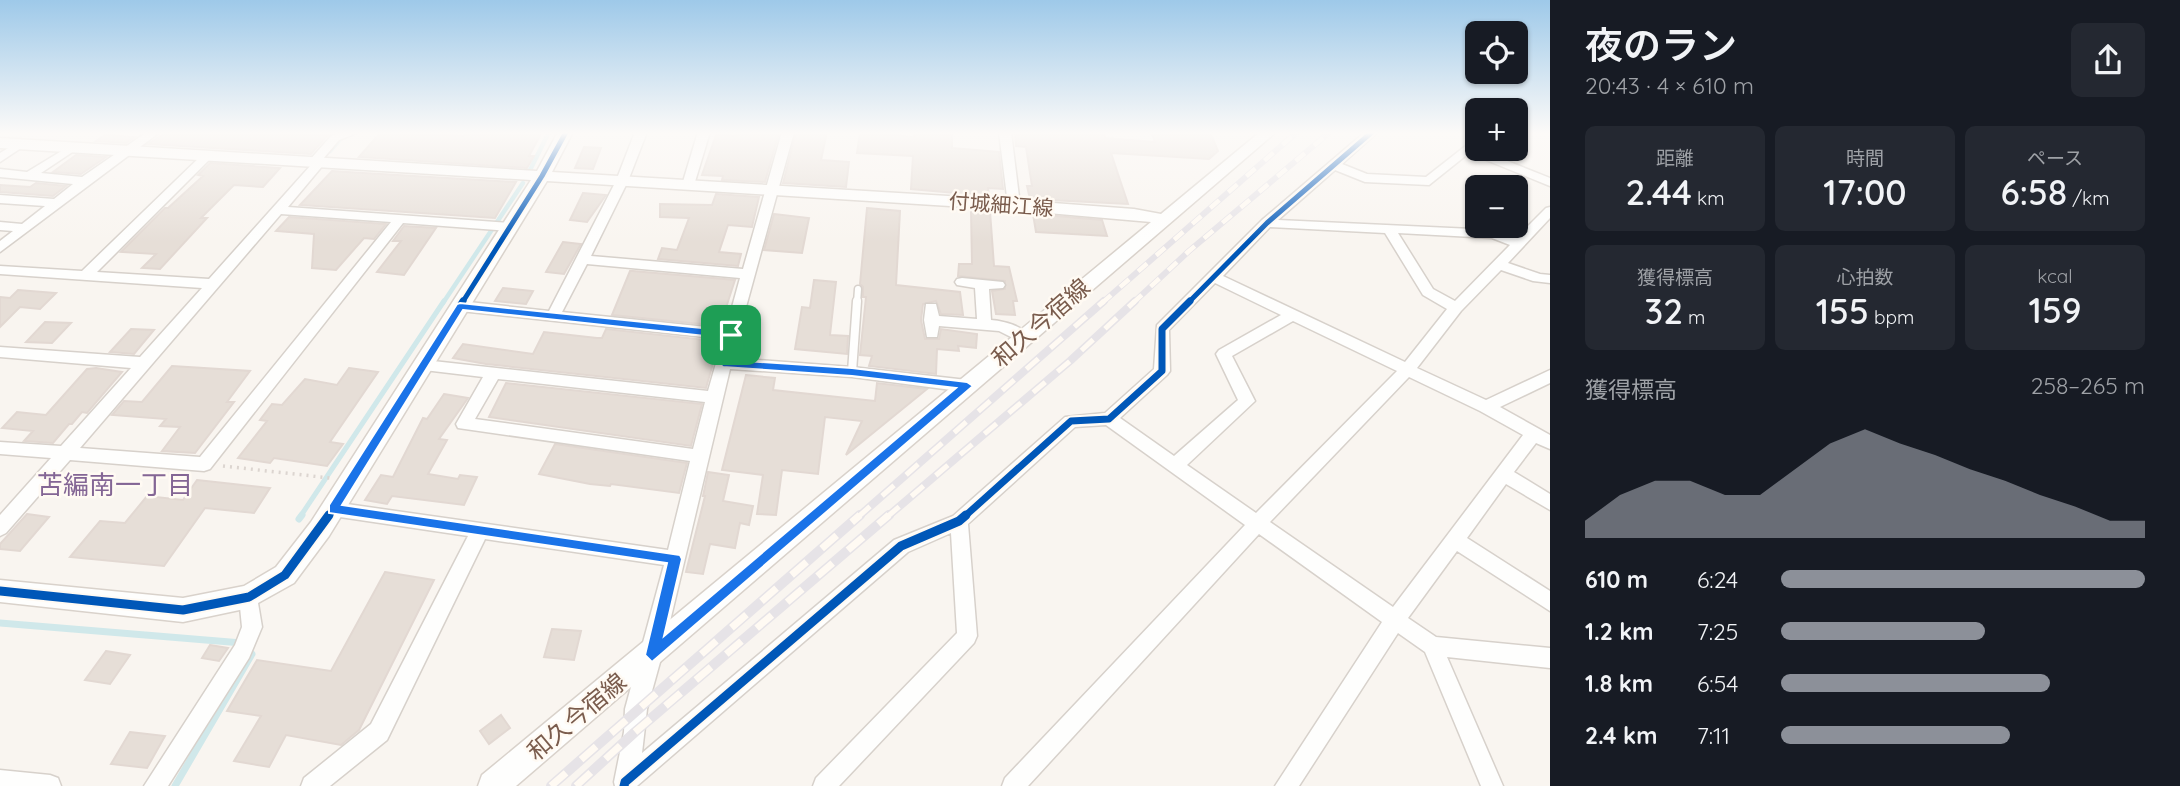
<!DOCTYPE html>
<html lang="ja">
<meta charset="utf-8">
<style>
body{margin:0;font-family:Quicksand,"Noto Sans JP",sans-serif;background:#242831;color:#f1f3f6;height:100vh;display:flex;flex-direction:column;font-size:26px;white-space:nowrap}
*{box-sizing:border-box;margin:0}
p{font-size:23px;color:#9ea1a6}
.icon{flex:none;width:38px;height:38px;fill:none;stroke:currentColor;stroke-width:2;stroke-linecap:round;stroke-linejoin:round}
.map{position:relative;flex:1;overflow:hidden}
.details{display:flex;flex-direction:column;background:#171b24;width:630px}
.details>*{flex:none}
.controls{position:absolute;left:1465px;top:21px;display:grid;gap:14px}
.controls a{display:grid;place-items:center;width:63px;height:63px;border-radius:10px;background:#171b24;box-shadow:0 2px 5px #0004;font-size:35px}
.pin{position:absolute;display:grid;place-items:center;width:60px;height:60px;color:#fff;margin:-30px;border-radius:14px;box-shadow:0 4px 10px #0006}
.round{display:grid;place-items:center;flex:none;width:74px;height:74px;border-radius:10px;background:#242831}
.head{display:flex;align-items:center;justify-content:space-between;height:119px;padding:0 35px}
h1{font-size:38px;font-weight:600;line-height:52px}
.stats{display:grid;grid-template-columns:repeat(3,1fr);gap:10px;height:119px;padding:7px 35px}
.stats div{display:grid;align-content:center;border-radius:10px;background:#242831;text-align:center}
.stats b{font-size:35px;font-weight:600}
.stats small{font-size:19px;font-weight:400}
.stats p{font-size:19px}
.chart{height:196px;padding:14px 35px}
.chart p{display:flex;justify-content:space-between}
.chart svg{width:100%;height:126px;margin-top:7px;fill:#8c9099;opacity:.7}
ul{padding:0 35px;list-style:none;font-size:23px}
li{display:grid;grid-template-columns:112px 84px 1fr;align-items:center;height:52px}
li i{height:18px;border-radius:9px;background:#8c9099}
main{display:flex;flex:1;min-height:0}
.map>svg:first-child{display:block}
.lines{fill:none;stroke-linecap:round;stroke-linejoin:round}
.stream-far2{stroke:#d0e8ea;stroke-width:4.5}
.stream-far1{stroke:#d0e8ea;stroke-width:5}
.stream{stroke:#d0e8ea;stroke-width:7}
.building{fill:#e6ded7;stroke:#e2d8d2;stroke-width:2}
.lane-far1-casing{stroke:#d7d1cb;stroke-width:9}
.lane-casing{stroke:#d7d1cb;stroke-width:11}
.street-casing{stroke:#d7d1cb;stroke-width:3}
.secondary-casing{stroke:#d9d2cb;stroke-width:3}
.path{stroke:#dcd5d0;stroke-width:3.5;stroke-dasharray:2 5;stroke-linecap:butt}
.lane-far1{stroke:#fefefd;stroke-width:6}
.lane{stroke:#fefefd;stroke-width:8}
.street{fill:#fefefd;fill-rule:evenodd}
.secondary{fill:#fefefd;fill-rule:evenodd}
.rail-far2-casing{stroke:#e6e3e7;stroke-width:6}
.rail-far1-casing{stroke:#e6e3e7;stroke-width:8}
.rail-casing{stroke:#e6e3e7;stroke-width:10}
.rail-far2{stroke:#fffaf3;stroke-width:4.5;stroke-dasharray:12;stroke-linecap:butt}
.rail-far1{stroke:#fffaf3;stroke-width:5;stroke-dasharray:16;stroke-linecap:butt}
.rail{stroke:#fffaf3;stroke-width:7;stroke-dasharray:20;stroke-linecap:butt}
.cycleway-far2-casing{stroke:#fffaf3;stroke-width:9}
.cycleway-far1-casing{stroke:#fffaf3;stroke-width:11}
.cycleway-casing{stroke:#fffaf3;stroke-width:13}
.cycleway-far2{stroke:#0057b8;stroke-width:5}
.cycleway-far1{stroke:#0057b8;stroke-width:7}
.cycleway{stroke:#0057b8;stroke-width:9}
.route{fill:#1a73e8;stroke:#fff;stroke-width:2;fill-rule:evenodd}
.labels{text-anchor:middle;stroke-width:5;stroke-linejoin:round;paint-order:stroke}
.far-street-label{font-size:21px;fill:#7a5c4d;stroke:#fffaf3}
.street-label{font-size:24px;fill:#7a5c4d;stroke:#fffaf3}
.neighbourhood-label{font-size:26px;fill:#846695;stroke:#fffaf3}
</style>
<main>
<div class="map">
<svg width="1550" height="786" viewBox="0 0 1550 786">
<rect width="100%" height="100%" fill="#f9f5f0"/>
<g class="lines">
<path class="stream-far2" d="M330,151L344,135
M530,170L549,132
M443,303L523,183"/>
<path class="stream-far1" d="M300,517L444,301"/>
<path class="stream" d="M299,519L302,515
M0,623L242,643L252,654L175,786"/>
</g>
<path class="building" d="M167,132H240L328,135L311,154L148,144Z
M485,132H542L529,156H534L527,168L359,157L380,133L463,136L465,134L485,135Z
M738,132L779,133L765,182L722,180L723,176L702,175L716,135L737,136Z
M796,132H827L821,160L849,162L846,187L783,183Z
M860,132L914,137V133L952,135V148L999,152L1003,189L988,188L989,196L911,189L913,156L857,153Z
M1038,132H1104L1105,138L1155,142L1151,132H1210L1218,151L1209,159L1111,153L1128,204L1030,199L1027,186H1032L1026,147L1016,146L1015,133Z
M105,135L135,137L126,143L96,141Z
M584,147L601,148L593,169L575,168Z
M76,155L106,157L81,174L53,172Z
M210,163L280,168L263,187L234,185L201,218H207L160,269L142,268L156,254L121,252L165,208H168L203,176L198,175Z
M332,171L347,172L516,182L495,218L300,205Z
M36,183L66,186L53,196L0,192V185L30,187Z
M583,193L606,195L587,222L570,220Z
M716,194L759,197L752,227L728,225L719,252L741,254L738,266L658,259L662,248L677,250L689,218L660,217V204L712,205Z
M867,208L900,211L896,285L960,292L963,315L941,314L936,301L923,304L921,320L925,339H939L941,329L977,334L976,348L958,346L959,351L937,349L936,374L869,366L872,356L860,355L866,297H863V287L860,284Z
M971,210L990,211L994,266L1009,267L1017,301H1013L1015,315L996,314L992,291L1005,289V281L958,276L959,264H972Z
M774,214L809,218L802,253L764,250Z
M1033,214L1102,220L1107,236L1036,232Z
M289,217L386,224L374,239L364,238L336,270L312,268L314,234L276,231Z
M404,226L436,228L404,275L377,272L401,241H393Z
M563,242L581,244L564,274L546,272Z
M630,271H633L735,280L720,326L612,315Z
M814,280L836,282L830,335L848,336L847,354L795,349L802,307L810,308Z
M503,288L533,291L526,304L495,301Z
M18,290L56,293L40,309L20,307L0,327V297L10,298Z
M45,322L71,323L52,343L26,342Z
M131,329L154,330L134,354L110,352Z
M606,329L715,341L713,346H718L706,388L486,364L453,358L463,344L533,354L544,332L597,338H602Z
M172,366L250,371L227,402H234L195,453L162,451L180,427L160,426L166,419L112,415L124,401L142,402Z
M96,368L122,372L87,413L82,412L72,424H69L53,443L24,441L33,431L2,428L17,412L46,415L87,369Z
M349,368L378,372L330,442L343,444L327,466L274,458L270,463L238,458L267,421L260,420L272,404L282,405L305,379L337,385Z
M746,375L775,378L773,390L875,401L877,383L927,389L846,455L862,421L825,417L818,474L782,470L776,515L757,514L763,475L722,470Z
M506,383L702,404L691,446L489,417Z
M444,394L468,398L439,439L447,440L428,474L458,479L460,475L477,477L464,505L392,496L387,504L365,500L381,475L393,477L423,418L427,419Z
M555,444L687,463L679,493L611,484L610,486L590,484L539,474Z
M708,472L729,475L723,501L753,506L749,525L740,523L735,548L710,544L703,574L686,572L705,496H703Z
M197,480L270,488L254,513L205,508L164,566L70,557L100,521L125,523L147,496L183,500Z
M27,514L49,517L20,551L0,549V544Z
M385,572L434,580L359,730L341,745L286,735L269,767L234,761L261,716L227,711L257,660L331,671Z
M552,629L581,631L574,660L544,657Z
M210,645L228,648L219,661L202,658Z
M106,651L130,655L110,684L85,680Z
M501,715L510,728L489,744L480,731Z
M130,732L165,736L147,768L111,764Z"/>
<g class="lines">
<g class="lane-far1-casing">
<path id="lane-far1" d="M857,303L858,289"/>
</g>
<g class="lane-casing">
<path id="lane" d="M852,372L857,301"/>
</g>
<g class="street-casing">
<path id="street" d="M147,132H160L0,252V241L13,231L0,230V222L22,224L45,206L0,203V195L54,199L73,184L0,177V169L27,172L73,144L79,147L77,149L41,173L82,177Z
M342,132H359L339,140L323,159L326,162L324,164L288,207L511,223L517,227L511,231L403,223L210,469L204,471L70,460L6,533L0,536V515L51,458L0,454V442L61,446L131,368L0,357V347L140,357L202,288L0,274V266L82,271L204,153H212V157L97,272L209,279L311,165L308,162L331,136ZM281,214L391,222L200,457L80,448Z
M635,132H647L628,181L591,256L743,269L782,132H794L732,358L852,367L967,380L975,386L967,392L852,377L730,369L662,655L647,709L642,753L894,540L953,516L1065,417L1105,413L1154,369L1157,325L1262,220L1365,132H1378L1342,164L1367,174L1426,177L1477,137V149L1550,178V186L1469,153L1429,185L1365,182L1335,170L1278,220L1494,230L1516,238L1546,208L1550,207V218L1508,263L1540,274L1550,275V283L1533,281L1501,270L1461,311L1417,368L1486,400L1550,370V383L1500,407L1550,435V449L1536,443L1514,472L1550,494V510L1506,484L1467,538L1550,591V611L1457,551L1408,618L1436,637L1550,648V668L1447,657L1503,786H1481L1425,652L1398,633L1299,786H1275L1382,622L1259,534L1028,786H1002L1005,778L1245,525L1106,425L1075,427L968,524L977,636L974,643L839,786H813L816,778L957,633L951,533L908,552L637,786H615L614,782L624,732L625,709L664,565L485,539L387,740L330,786H301L304,778L371,724L468,536L333,516L327,514L324,509L327,504L333,502L668,550L690,461L458,428L456,424L483,377L424,370L416,365L424,360L708,391L723,339L460,311L453,306L460,301L549,311L616,181ZM1270,227L1385,233L1423,295L1447,309L1405,362L1223,276ZM1398,233L1492,238L1510,245L1455,301L1433,289ZM587,264L740,278L726,329L562,312ZM1215,283L1281,315L1219,350L1216,354L1238,400L1174,456L1120,418L1167,375L1170,371L1169,330ZM1293,321L1397,371L1256,513L1187,465L1255,401L1232,356ZM1409,377L1480,411L1523,435L1393,607L1270,522ZM498,379L705,402L693,449L475,419Z
M698,132H710L694,185L688,189L682,185Z
M999,132H1011L1020,205L1014,209L1008,205Z
M20,141L24,142V146L0,162V153Z
M962,278L1003,282L1005,285L1003,288L989,289L991,320C1005,321 1022,326 1031,337L1029,341H1019L999,331L939,326L937,337H927L924,320L926,304H936L939,316L977,319L975,288L957,285L955,282L957,279Z
M249,588L256,591L262,627L249,658L168,786H144L235,645L242,627L239,597L242,591Z
M0,770L50,775L58,778L61,786H0Z"/>
</g>
<g class="secondary-casing">
<path id="secondary" d="M558,132H573L552,172L1014,200L1134,209L1161,214L1260,132H1276L516,786H478L482,775L1151,222L1014,210L547,181L329,536L294,583L249,608L183,622L0,602V580L183,598L244,586L276,567L311,522L531,180L0,148V138L537,171Z"/>
</g>
<path class="path" d="M223,466L330,478"/>
<use href="#lane-far1" class="lane-far1"/>
<use href="#lane" class="lane"/>
<use href="#street" class="street"/>
<use href="#secondary" class="secondary"/>
<g class="rail-far2-casing">
<path id="rail-far2" d="M1102,303L1297,132
M1133,303L1189,251L1330,132"/>
</g>
<g class="rail-far1-casing">
<path id="rail-far1" d="M858,517L1104,301
M887,517L1070,361L1135,301"/>
</g>
<g class="rail-casing">
<path id="rail" d="M551,786L860,515
M576,786L635,732L889,515"/>
</g>
<use href="#rail-far2" class="rail-far2"/>
<use href="#rail-far1" class="rail-far1"/>
<use href="#rail" class="rail"/>
<g class="cycleway-far2-casing">
<path id="cycleway-far2" d="M462,303L542,176L566,132
M1188,303L1267,223L1372,132"/>
</g>
<g class="cycleway-far1-casing">
<path id="cycleway-far1" d="M328,517L463,301
M964,517L1071,421L1109,419L1162,371V329L1190,301"/>
</g>
<g class="cycleway-casing">
<path id="cycleway" d="M0,591L183,610L249,597L285,575L329,515
M624,786L625,782L901,546L959,521L966,515"/>
</g>
<use href="#cycleway-far2" class="cycleway-far2"/>
<use href="#cycleway-far1" class="cycleway-far1"/>
<use href="#cycleway" class="cycleway"/>
</g>
<linearGradient id="sky" x2="0" y2="1"><stop stop-color="#9ec9e9"/><stop offset="0.55" stop-color="#fcfaf8"/><stop offset="1" stop-color="#fcfaf8" stop-opacity="0"/></linearGradient>
<rect width="1550" height="242" fill="url(#sky)"/>
<path class="route" d="M460,303L731,331L736,335L730,360L852,368L967,382L973,386L652,662L645,655L667,563L329,513V505L457,304ZM463,310L725,338L718,363L723,367L852,376L956,388L664,636L682,559L680,555L342,505Z"/>
<g class="labels">
<g class="far-street-label">
<text transform="translate(1001 205) rotate(4)" y="7">付城細江線</text>
</g>
<g class="street-label">
<text transform="translate(1041 323) rotate(-41)" y="8">和久今宿線</text>
<text transform="translate(577 717) rotate(-40)" y="8">和久今宿線</text>
</g>
<g class="neighbourhood-label">
<text x="115" y="494">苫編南一丁目</text>
</g>
</g>
</svg>
<div class="controls">
<a><svg class="icon" aria-label="locate" viewBox="0 0 24 24"><circle cx="12" cy="12" r="6"/><path d="M12 2v4M12 18v4M2 12h4M18 12h4"/></svg></a>
<a>+</a>
<a>−</a>
</div>
<div class="pin" style="left:731px;top:335px;background:#1e9e55"><svg class="icon" aria-label="arrive" viewBox="0 0 24 24"><path d="M6 21V4h12l-3 4 3 4H6"/></svg></div>
</div>
<section class="details">
<div class="head"><div><h1>夜のラン</h1><p>20:43 · 4 × 610 m</p></div><a class="round"><svg class="icon" aria-label="share" viewBox="0 0 24 24"><path d="M12 15V3M7 8l5-5 5 5M5 13v7h14v-7"/></svg></a></div>
<div class="stats">
<div><p>距離</p><b>2.44<small> km</small></b></div>
<div><p>時間</p><b>17:00</b></div>
<div><p>ペース</p><b>6:58<small> /km</small></b></div>
</div>
<div class="stats">
<div><p>獲得標高</p><b>32<small> m</small></b></div>
<div><p>心拍数</p><b>155<small> bpm</small></b></div>
<div><p>kcal</p><b>159</b></div>
</div>
<div class="chart"><p><span>獲得標高</span>258–265 m</p>
<svg viewBox="0 0 160 44" preserveAspectRatio="none"><path d="M0 44V38L10 29L20 24L30 24L40 29L50 29L60 20L70 11L80 6L90 11L100 15L110 20L120 24L130 29L140 33L150 38L160 38V44z"/></svg>
</div>
<ul>
<li><b>610 m</b>6:24<i style="width:100%"></i></li>
<li><b>1.2 km</b>7:25<i style="width:56%"></i></li>
<li><b>1.8 km</b>6:54<i style="width:74%"></i></li>
<li><b>2.4 km</b>7:11<i style="width:63%"></i></li>
</ul>
</section>
</main>
